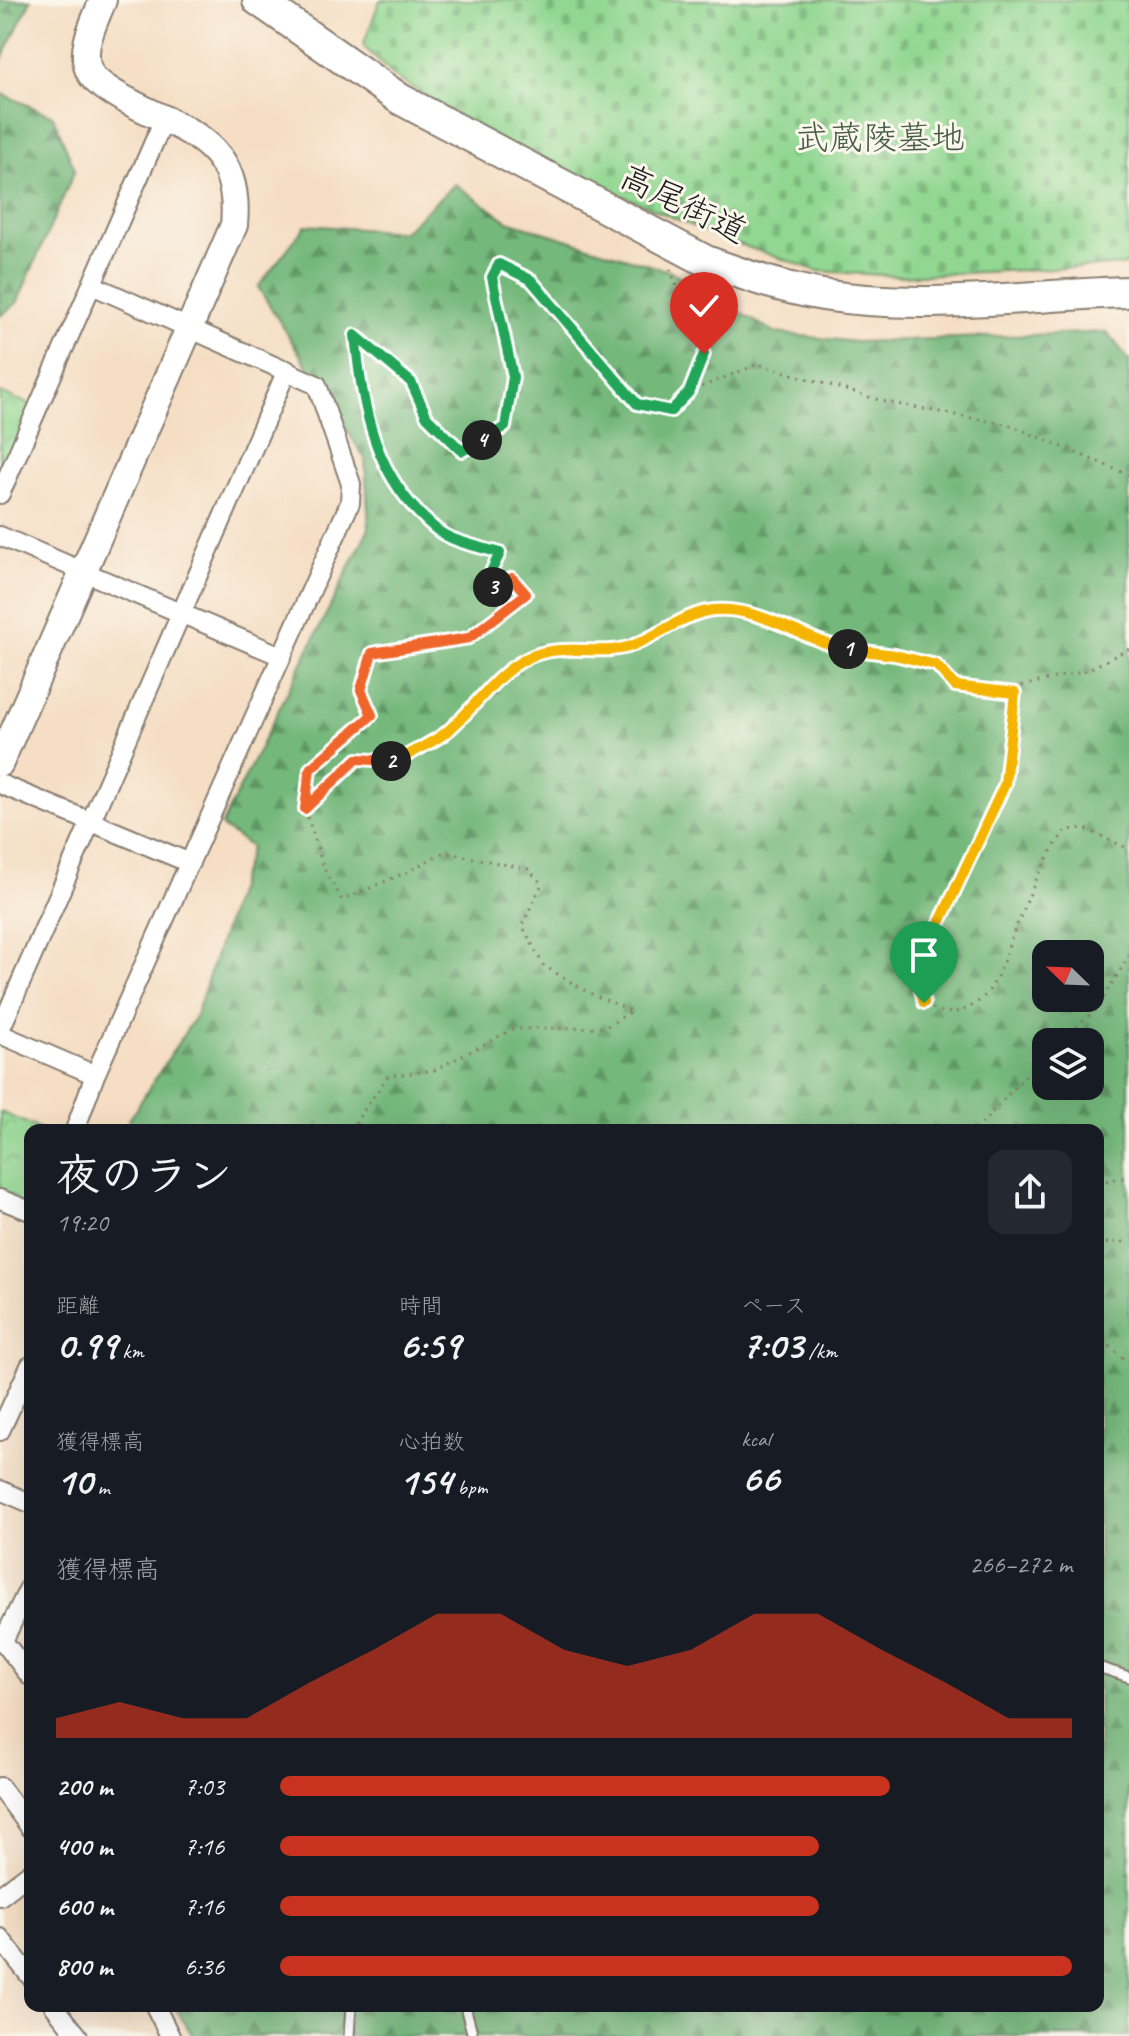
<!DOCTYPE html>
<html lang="ja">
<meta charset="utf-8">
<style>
body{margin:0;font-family:Caveat,"Klee One",sans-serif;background:#242831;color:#f1f3f6;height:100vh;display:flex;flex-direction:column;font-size:30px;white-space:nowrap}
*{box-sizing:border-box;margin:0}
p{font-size:26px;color:#9ea1a6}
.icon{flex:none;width:44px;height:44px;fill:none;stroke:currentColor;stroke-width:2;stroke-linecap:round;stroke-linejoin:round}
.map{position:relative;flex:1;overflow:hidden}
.sheet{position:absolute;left:24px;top:1124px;width:1080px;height:888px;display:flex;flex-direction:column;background:#171b24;border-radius:16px;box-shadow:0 8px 32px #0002}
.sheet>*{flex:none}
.needle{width:52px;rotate:293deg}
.tools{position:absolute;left:1032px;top:940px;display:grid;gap:16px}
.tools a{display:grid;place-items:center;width:72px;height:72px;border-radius:16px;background:#171b24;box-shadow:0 8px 32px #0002;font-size:40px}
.pin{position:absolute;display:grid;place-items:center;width:68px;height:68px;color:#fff;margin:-82px -34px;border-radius:50% 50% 50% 0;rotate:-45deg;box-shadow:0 0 8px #0007}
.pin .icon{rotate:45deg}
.km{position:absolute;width:40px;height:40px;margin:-20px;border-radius:50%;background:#222;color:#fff;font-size:22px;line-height:40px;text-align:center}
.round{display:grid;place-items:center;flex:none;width:84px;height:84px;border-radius:16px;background:#242831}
.summary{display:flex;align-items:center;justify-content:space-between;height:136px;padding:0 32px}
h1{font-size:44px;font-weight:700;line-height:60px}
.figures{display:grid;grid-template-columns:repeat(3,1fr);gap:12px;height:136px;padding:8px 32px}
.figures div{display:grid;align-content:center}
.figures b{font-size:40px;font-weight:700}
.figures small{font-size:22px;font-weight:400}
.figures p{font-size:22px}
.chart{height:224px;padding:16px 32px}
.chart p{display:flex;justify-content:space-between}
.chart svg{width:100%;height:144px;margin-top:8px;fill:#c8321e;opacity:.7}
ul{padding:0 32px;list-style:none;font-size:26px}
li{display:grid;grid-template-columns:128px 96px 1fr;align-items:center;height:60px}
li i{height:20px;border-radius:10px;background:#c8321e}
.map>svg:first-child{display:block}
.forest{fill:url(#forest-firs);stroke:#486a4c;stroke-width:2;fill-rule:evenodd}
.cemetery{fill:url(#cemetery-stones);stroke:#567a56;stroke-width:2}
.park{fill:url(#park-crowns);stroke:#567a56;stroke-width:2}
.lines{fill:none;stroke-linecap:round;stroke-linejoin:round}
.lane-casing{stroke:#887d70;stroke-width:13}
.street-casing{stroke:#887d70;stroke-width:22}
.secondary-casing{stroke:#887d70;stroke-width:30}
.primary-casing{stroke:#887d70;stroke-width:34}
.path{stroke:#887d70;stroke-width:3;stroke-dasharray:2 6;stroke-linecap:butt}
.lane{stroke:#fff;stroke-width:9}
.street{stroke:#fff;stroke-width:18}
.secondary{stroke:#fff;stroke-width:26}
.primary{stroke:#fff;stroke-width:30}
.split-1-casing{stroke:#fff;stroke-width:16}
.split-2-casing{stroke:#fff;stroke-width:16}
.split-3-casing{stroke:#fff;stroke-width:16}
.split-4-casing{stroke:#fff;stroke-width:16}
.split-5-casing{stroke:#fff;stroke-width:16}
.split-1{stroke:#f5b400;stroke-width:10}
.split-2{stroke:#f5b400;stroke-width:10}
.split-3{stroke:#f0652b;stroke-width:10}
.split-4{stroke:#22a559;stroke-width:10}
.split-5{stroke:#22a559;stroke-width:10}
.labels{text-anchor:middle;stroke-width:6;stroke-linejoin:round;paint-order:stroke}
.park-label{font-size:34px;fill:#455d45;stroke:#fbf7ec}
.street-label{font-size:34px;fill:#1c1c1c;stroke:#fbf7ec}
</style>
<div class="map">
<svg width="1129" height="2036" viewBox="0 0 1129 2036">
<defs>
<pattern id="forest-firs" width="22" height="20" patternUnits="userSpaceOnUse" patternTransform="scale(2)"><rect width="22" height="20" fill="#74b87b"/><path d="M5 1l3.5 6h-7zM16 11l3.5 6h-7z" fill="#5e9564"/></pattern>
<pattern id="cemetery-stones" width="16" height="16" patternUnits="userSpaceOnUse" patternTransform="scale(2)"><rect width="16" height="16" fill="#91d791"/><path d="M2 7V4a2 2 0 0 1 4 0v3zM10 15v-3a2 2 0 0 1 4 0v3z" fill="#7cb87c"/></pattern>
<pattern id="park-crowns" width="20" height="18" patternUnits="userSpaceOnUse" patternTransform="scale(2)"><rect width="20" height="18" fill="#91d791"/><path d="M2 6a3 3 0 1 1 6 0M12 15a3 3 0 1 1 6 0" fill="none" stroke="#7cb87c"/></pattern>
</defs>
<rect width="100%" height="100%" fill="#fbf7ec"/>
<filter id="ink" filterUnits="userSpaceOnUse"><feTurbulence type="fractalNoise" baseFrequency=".0125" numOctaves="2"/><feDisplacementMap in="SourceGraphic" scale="16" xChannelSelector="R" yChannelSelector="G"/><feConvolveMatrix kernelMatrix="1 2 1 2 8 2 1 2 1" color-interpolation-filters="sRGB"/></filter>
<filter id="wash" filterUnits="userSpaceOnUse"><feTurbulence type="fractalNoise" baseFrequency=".006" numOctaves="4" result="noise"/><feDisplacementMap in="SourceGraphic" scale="32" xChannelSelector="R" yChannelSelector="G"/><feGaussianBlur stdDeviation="1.8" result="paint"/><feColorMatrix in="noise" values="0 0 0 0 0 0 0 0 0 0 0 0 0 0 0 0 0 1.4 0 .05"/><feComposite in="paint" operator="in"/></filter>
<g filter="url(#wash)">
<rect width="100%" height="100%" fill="#f5dec4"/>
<path class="forest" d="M0,0H31L0,63Z
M0,93L53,116L75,170L17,303L0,316Z
M455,184L508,221L672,272L775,333L856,342L1107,332L1129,360V2036H193L174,2006H1098V1130H136L129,1120L196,1015L251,847L221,826L369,528L365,459L258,287L306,225L403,232ZM1046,954H1090V998H1046ZM1046,1042H1090V1086H1046Z"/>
<path class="cemetery" d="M380,0H1129V265L898,276L818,271L718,237L512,148L395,77L363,46Z"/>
<path class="park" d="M0,393L32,405L0,480Z
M0,1112L43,1130H30V1211L0,1199Z"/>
</g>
<g filter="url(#ink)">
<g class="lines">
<g class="lane-casing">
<path id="lane" d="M1098,1667L1129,1677
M465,2006L473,2036
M349,2036L351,2006"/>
</g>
<g class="street-casing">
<path id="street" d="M0,494L165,117
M0,536L281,656
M0,784L190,863
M0,1030L287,370
M0,1034L95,1075
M75,1130L95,1075L350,503L351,484L317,385L92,285
M0,1199L30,1211
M0,1431L30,1366
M0,1490L30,1503
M30,1586L3,1641L30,1676
M0,1787L30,1827
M0,1896L30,1873
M0,1938L30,1976
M54,2006L78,2036
M155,2006L170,2036"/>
</g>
<g class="secondary-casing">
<path id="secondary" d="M0,763L234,225C243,133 173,130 112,92C104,87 93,80 89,71C79,49 95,21 103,0"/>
</g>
<g class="primary-casing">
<path id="primary" d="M258,0L400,99L706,261C744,275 782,288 823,295C923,311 1028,295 1129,292"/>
</g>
<path class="path" d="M670,269L704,354L689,392
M1129,649L1087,670L1022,686L1015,693L1005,784L924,956L918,978L924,1003C943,1017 962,1015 980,1000C998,986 1005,955 1013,934C1028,899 1042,860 1066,830L1084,828L1129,849
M305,809L357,759C369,760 382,762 394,761C432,758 490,681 527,659C556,642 582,655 610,652C637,650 659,630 682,621C744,596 776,632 832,646C880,658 919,646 955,686L1015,693
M1058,1042L1095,1011L1129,956
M350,1130L388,1076L435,1070L513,1029L606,1027L632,1011L589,993L543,965L522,925L542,884L528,869L444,852L407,872L342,900L324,869L305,809L310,769L372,715L361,690L372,653L469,638L526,594L512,578L498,589L485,584L500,553C481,547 451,542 436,529C374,478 363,411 355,335L411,382L427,417L462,451L505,427L513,377L492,277L499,264L531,280L637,404L671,411L689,392L758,364L886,402L1010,425L1129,475
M976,1130L1046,1053
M1098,1182L1129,1177
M1098,1244L1129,1241
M1098,1335L1129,1364"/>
<use href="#lane" class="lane"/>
<use href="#street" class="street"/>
<use href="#secondary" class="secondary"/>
<use href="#primary" class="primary"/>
</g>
</g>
<g class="lines" filter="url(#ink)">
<g class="split-1-casing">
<path id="split-1" d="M848,649L895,655L936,665L955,686L1015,693L1005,784L924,956L918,978L924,1003"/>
</g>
<g class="split-2-casing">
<path id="split-2" d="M391,761H397C412,752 430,744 444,734C474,711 494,673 530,657C564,642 598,657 631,646C659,636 684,613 714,610C762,606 803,641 848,649"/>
</g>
<g class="split-3-casing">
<path id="split-3" d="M391,761L357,759L305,809L310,769L372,715L361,690L372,653L469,638L526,594L512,578L498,589L493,587"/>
</g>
<g class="split-4-casing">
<path id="split-4" d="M482,440L462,451L427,417L411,382L355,335C363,411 374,478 436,529C451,542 481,547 500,553L485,584L493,587"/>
</g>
<g class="split-5-casing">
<path id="split-5" d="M482,440L505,427L513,377L492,277L499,264L531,280L637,404L671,411L689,392L704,354"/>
</g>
<use href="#split-1" class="split-1"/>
<use href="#split-2" class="split-2"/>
<use href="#split-3" class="split-3"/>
<use href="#split-4" class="split-4"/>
<use href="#split-5" class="split-5"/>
</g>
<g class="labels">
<g class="park-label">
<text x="880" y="149">武蔵陵墓地</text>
</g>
<g class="street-label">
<text transform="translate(684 203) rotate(26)" y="12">高尾街道</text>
</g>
</g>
</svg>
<div class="tools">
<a><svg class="needle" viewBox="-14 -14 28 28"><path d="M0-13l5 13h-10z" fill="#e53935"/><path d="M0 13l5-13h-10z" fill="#9ea1a6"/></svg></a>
<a><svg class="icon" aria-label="layers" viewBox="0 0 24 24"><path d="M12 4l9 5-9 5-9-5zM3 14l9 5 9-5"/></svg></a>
</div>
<div class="pin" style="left:924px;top:1003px;background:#1e9e55"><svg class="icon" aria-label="arrive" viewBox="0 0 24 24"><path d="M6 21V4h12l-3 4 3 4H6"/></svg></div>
<div class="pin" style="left:704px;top:354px;background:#d93025"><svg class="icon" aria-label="check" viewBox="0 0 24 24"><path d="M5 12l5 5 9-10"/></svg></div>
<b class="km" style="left:848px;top:649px">1</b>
<b class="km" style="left:391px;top:761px">2</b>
<b class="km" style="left:493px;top:587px">3</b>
<b class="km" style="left:482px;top:440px">4</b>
<section class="sheet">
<div class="summary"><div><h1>夜のラン</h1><p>19:20</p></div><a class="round"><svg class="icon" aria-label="share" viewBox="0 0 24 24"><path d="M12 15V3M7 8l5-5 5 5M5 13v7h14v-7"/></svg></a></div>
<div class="figures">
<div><p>距離</p><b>0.99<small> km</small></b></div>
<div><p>時間</p><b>6:59</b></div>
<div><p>ペース</p><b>7:03<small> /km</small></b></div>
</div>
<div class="figures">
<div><p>獲得標高</p><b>10<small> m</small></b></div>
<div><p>心拍数</p><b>154<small> bpm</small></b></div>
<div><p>kcal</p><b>66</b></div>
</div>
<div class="chart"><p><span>獲得標高</span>266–272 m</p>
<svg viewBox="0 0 160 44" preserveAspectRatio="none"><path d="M0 44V38L10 33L20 38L30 38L40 27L50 17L60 6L70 6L80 17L90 22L100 17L110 6L120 6L130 17L140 27L150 38L160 38V44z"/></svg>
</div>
<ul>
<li><b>200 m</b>7:03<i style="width:77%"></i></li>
<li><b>400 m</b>7:16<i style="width:68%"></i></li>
<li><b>600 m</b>7:16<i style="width:68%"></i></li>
<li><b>800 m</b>6:36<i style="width:100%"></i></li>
</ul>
</section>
</div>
